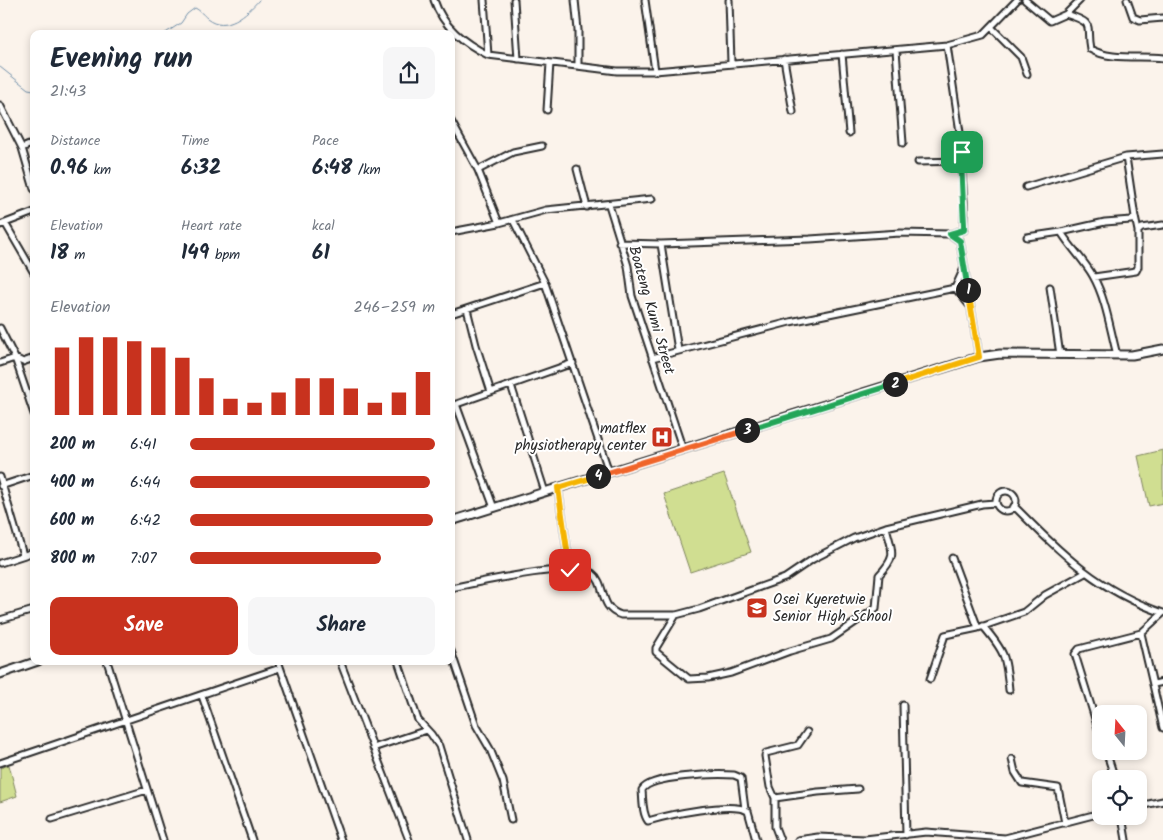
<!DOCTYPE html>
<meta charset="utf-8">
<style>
body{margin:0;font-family:Kalam,sans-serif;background:#f6f6f7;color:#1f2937;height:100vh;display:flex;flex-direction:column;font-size:19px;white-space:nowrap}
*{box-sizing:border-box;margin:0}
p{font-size:16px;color:#747a83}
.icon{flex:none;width:28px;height:28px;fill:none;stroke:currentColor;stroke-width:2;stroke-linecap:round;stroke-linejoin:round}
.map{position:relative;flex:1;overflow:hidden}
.details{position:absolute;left:30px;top:30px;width:425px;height:635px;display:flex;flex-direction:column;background:#fff;border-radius:10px;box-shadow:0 2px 8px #0003}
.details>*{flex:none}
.needle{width:32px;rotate:342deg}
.controls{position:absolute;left:1092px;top:705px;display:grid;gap:10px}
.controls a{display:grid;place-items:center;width:55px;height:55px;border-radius:10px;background:#fff;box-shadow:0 2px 8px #0003;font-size:25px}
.pin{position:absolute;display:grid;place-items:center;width:42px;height:42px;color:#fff;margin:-21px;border-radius:10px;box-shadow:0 2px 8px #0006}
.km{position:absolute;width:25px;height:25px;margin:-12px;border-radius:50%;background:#222;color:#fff;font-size:14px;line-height:25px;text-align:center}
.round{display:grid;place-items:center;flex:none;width:52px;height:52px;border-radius:10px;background:#f6f6f7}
.head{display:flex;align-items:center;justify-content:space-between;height:85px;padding:0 20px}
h1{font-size:28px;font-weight:700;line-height:38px}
.stats{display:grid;grid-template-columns:repeat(3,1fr);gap:8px;height:85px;padding:5px 20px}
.stats div{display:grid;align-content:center}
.stats b{font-size:21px;font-weight:700}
.stats small{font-size:14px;font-weight:400}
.stats p{font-size:14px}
.chart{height:140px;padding:10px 20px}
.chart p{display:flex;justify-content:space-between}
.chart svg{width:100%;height:90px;margin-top:5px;stroke:#c8321e;stroke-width:6}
.button{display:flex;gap:10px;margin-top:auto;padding:10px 20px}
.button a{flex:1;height:58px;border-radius:10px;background:#c8321e;color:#fff;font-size:20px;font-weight:700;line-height:58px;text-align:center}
.button a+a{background:#f6f6f7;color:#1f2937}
ul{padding:0 20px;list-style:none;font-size:16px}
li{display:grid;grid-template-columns:80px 60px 1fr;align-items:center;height:38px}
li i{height:12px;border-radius:6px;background:#c8321e}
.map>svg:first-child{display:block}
.green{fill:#d0de91;stroke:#7e845e}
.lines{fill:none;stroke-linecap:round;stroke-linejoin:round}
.stream{stroke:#7290aa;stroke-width:1}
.street-casing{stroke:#2b2b2b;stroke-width:9}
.secondary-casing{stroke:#2b2b2b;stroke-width:11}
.street{stroke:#fff;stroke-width:5}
.secondary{stroke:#fff;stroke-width:7}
.split-1-casing{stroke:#fff;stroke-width:10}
.split-2-casing{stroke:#fff;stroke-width:10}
.split-3-casing{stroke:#fff;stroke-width:10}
.split-4-casing{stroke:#fff;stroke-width:10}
.split-5-casing{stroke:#fff;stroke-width:10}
.split-1{stroke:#22a559;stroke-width:6}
.split-2{stroke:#f5b400;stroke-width:6}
.split-3{stroke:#22a559;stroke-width:6}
.split-4{stroke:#f0652b;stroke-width:6}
.split-5{stroke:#f5b400;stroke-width:6}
.labels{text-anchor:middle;stroke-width:4;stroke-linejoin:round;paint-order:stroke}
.street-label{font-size:15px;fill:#2b2b2b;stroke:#fff}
.poi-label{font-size:15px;fill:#2b2b2b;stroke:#fff;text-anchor:end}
</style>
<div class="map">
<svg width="1163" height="840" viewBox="0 0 1163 840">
<rect width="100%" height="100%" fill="#fbf3eb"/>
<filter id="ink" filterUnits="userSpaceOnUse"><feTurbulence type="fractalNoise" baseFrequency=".02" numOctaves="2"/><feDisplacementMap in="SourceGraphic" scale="10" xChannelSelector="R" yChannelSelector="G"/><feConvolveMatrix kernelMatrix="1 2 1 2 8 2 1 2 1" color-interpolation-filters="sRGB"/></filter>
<g filter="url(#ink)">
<path class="green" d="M1163,450V503L1149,506L1138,456Z
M724,474L751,552L690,572L664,494Z
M9,765L17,796L0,802V768Z"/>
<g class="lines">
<path class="stream" d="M164,34L181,23L187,14L195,8C201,11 203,15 207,18C226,33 247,14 259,0
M0,67L28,89L34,90"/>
<g class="street-casing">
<path id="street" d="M434,0C443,27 464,43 488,55L617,71H655L947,45L983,35L1017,0
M484,0L488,55
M514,0L518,59
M575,0L578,30V66
M645,0L655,71
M729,0L731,63
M1025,0L1050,21L1066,14C1097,24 1085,25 1090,49C1111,61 1140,55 1163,58
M1127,0L1133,17L1140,20L1163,18
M1066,14L1080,0
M992,28L1021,57L1027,74
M947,45L962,146L961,161
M896,50L903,143
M842,54L849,133
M784,59L793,112
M0,105L22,148L34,189
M547,110L550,63
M451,121L478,170L499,223
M22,148L34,143
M1126,157L1163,154
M577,169L587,207
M478,170L513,152L542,146
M1026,187L1126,157L1135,217L1131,220L1105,222L1061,232
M609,205L628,266L632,296L683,450
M1135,217L1138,231
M513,220L545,283L609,472
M5,223L34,273
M0,225L34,212
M451,232L499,223L546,210L652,199
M950,234L960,241L979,357
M1027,237L1061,232C1070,247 1084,260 1093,276C1106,299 1110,329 1117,355
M619,243L661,244L810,239L900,233L950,234L964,230V201L961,161L918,162
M661,244L678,350
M1094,277L1136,271L1138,267V231L1142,228L1163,225
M1050,287L1060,355
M955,288L969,305
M955,288L964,268
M467,309L476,345L491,392
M451,314L545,283
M0,328L15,358L34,414
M652,358L790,322L955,288
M0,363L15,358L23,362L34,358
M511,385L545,492
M456,404L494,508
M451,406L573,363
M0,477L23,555
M1,486L34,475
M558,488L570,570
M996 501a10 10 0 1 1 20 0a10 10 0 1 1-20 0Z
M1014,506C1062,554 1097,590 1163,613
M952,558L978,628
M0,563L34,552
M451,588C475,583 573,561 592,573C607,584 598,608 621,615H676L699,609L785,578L813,559L854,538L886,527L982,504L996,503
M676,615L656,648V652L689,679L708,678L731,673L790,651L831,639L876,608L879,575C898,555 892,552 886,527
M0,620L34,610
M983,626C1005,652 1006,656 1009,690
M1141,633L1163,728
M451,651L476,725L490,749L503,781L511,820
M107,661L163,840
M278,661L341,840
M340,661L409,840
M398,661L418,720L431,734L439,746L468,840
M930,679L945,635L978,628L1024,612L1045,595L1085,573
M1154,684L1163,682
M202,696L252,840
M903,705L906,835
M1101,738L1075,654L1079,649L1141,633L1163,613
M373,748L427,730
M1106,751L1115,779
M1012,759L1015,772L1022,783L1058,788L1065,823
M0,763L280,668
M775,798L818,792L858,789
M1139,806L1163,801
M745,809L741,778L734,775C717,774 650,775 642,790C643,800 642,813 648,821C668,815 731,801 748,811L756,840
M1122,816L1126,840
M52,819L147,790
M780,840L775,827V798L770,787L765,756L766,753L798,745L807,732
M798,840L818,837L865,839L926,832L1005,838L1101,813"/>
</g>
<g class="secondary-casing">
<path id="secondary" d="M451,521L979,357L1000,354L1132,355L1163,349
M0,674L38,661"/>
</g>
<use href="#street" class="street"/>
<use href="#secondary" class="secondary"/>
</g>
</g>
<g class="lines" filter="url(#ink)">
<g class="split-1-casing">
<path id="split-1" d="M962,152L961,161L964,225V230L950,234L960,241L968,290"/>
</g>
<g class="split-2-casing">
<path id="split-2" d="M895,384L979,357L968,290"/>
</g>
<g class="split-3-casing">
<path id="split-3" d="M747,430L895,384"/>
</g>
<g class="split-4-casing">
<path id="split-4" d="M598,476L747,430"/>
</g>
<g class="split-5-casing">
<path id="split-5" d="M570,570L558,488L598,476"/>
</g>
<use href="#split-1" class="split-1"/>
<use href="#split-2" class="split-2"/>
<use href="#split-3" class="split-3"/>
<use href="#split-4" class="split-4"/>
<use href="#split-5" class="split-5"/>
</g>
<defs>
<g id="hospital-square" transform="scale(1.125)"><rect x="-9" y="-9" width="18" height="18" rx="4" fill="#c8321e" stroke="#fff"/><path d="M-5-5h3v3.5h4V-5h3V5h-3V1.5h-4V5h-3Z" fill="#fff"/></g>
<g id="school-square" transform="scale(1.125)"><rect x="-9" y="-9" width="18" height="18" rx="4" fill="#c8321e" stroke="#fff"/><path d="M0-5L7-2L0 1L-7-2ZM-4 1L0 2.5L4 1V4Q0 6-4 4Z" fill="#fff"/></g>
</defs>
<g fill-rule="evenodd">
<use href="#hospital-square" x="662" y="437"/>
<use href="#school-square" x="757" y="608"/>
</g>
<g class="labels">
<g class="street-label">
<text transform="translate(652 310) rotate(74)" y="5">Boateng Kumi Street</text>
</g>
<g class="poi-label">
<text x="646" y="433">matflex<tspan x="646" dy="17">physiotherapy center</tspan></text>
<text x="773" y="604" text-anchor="start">Osei Kyeretwie<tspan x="773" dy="17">Senior High School</tspan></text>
</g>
</g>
</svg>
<div class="controls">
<a><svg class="needle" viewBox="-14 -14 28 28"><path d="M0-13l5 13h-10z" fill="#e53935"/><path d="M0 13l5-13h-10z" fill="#747a83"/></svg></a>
<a><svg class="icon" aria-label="locate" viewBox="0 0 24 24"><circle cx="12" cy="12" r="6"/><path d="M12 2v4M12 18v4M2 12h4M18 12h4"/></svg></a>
</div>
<div class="pin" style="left:962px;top:152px;background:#1e9e55"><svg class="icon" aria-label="arrive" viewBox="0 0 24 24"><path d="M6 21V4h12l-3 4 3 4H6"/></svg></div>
<div class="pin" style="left:570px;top:570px;background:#d93025"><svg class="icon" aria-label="check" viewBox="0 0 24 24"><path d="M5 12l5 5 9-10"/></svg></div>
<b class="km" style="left:968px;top:290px">1</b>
<b class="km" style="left:895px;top:384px">2</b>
<b class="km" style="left:747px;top:430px">3</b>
<b class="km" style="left:598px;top:476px">4</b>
<section class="details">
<div class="head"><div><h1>Evening run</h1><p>21:43</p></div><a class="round"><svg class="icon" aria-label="share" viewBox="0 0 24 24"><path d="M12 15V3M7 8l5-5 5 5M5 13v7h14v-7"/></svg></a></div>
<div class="stats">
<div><p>Distance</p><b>0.96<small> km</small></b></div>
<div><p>Time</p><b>6:32</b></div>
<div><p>Pace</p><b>6:48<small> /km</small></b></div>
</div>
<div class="stats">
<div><p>Elevation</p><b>18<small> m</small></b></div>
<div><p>Heart rate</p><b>149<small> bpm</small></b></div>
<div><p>kcal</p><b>61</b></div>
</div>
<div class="chart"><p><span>Elevation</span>246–259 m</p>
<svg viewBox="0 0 160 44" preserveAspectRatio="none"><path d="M5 44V11M15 44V6M25 44V6M35 44V8M45 44V11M55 44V16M65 44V26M75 44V36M85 44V38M95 44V33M105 44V26M115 44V26M125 44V31M135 44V38M145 44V33M155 44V23"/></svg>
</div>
<ul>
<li><b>200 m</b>6:41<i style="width:100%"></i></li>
<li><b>400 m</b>6:44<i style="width:98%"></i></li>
<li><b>600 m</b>6:42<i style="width:99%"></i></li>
<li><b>800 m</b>7:07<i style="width:78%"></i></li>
</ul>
<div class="button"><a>Save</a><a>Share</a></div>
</section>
</div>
